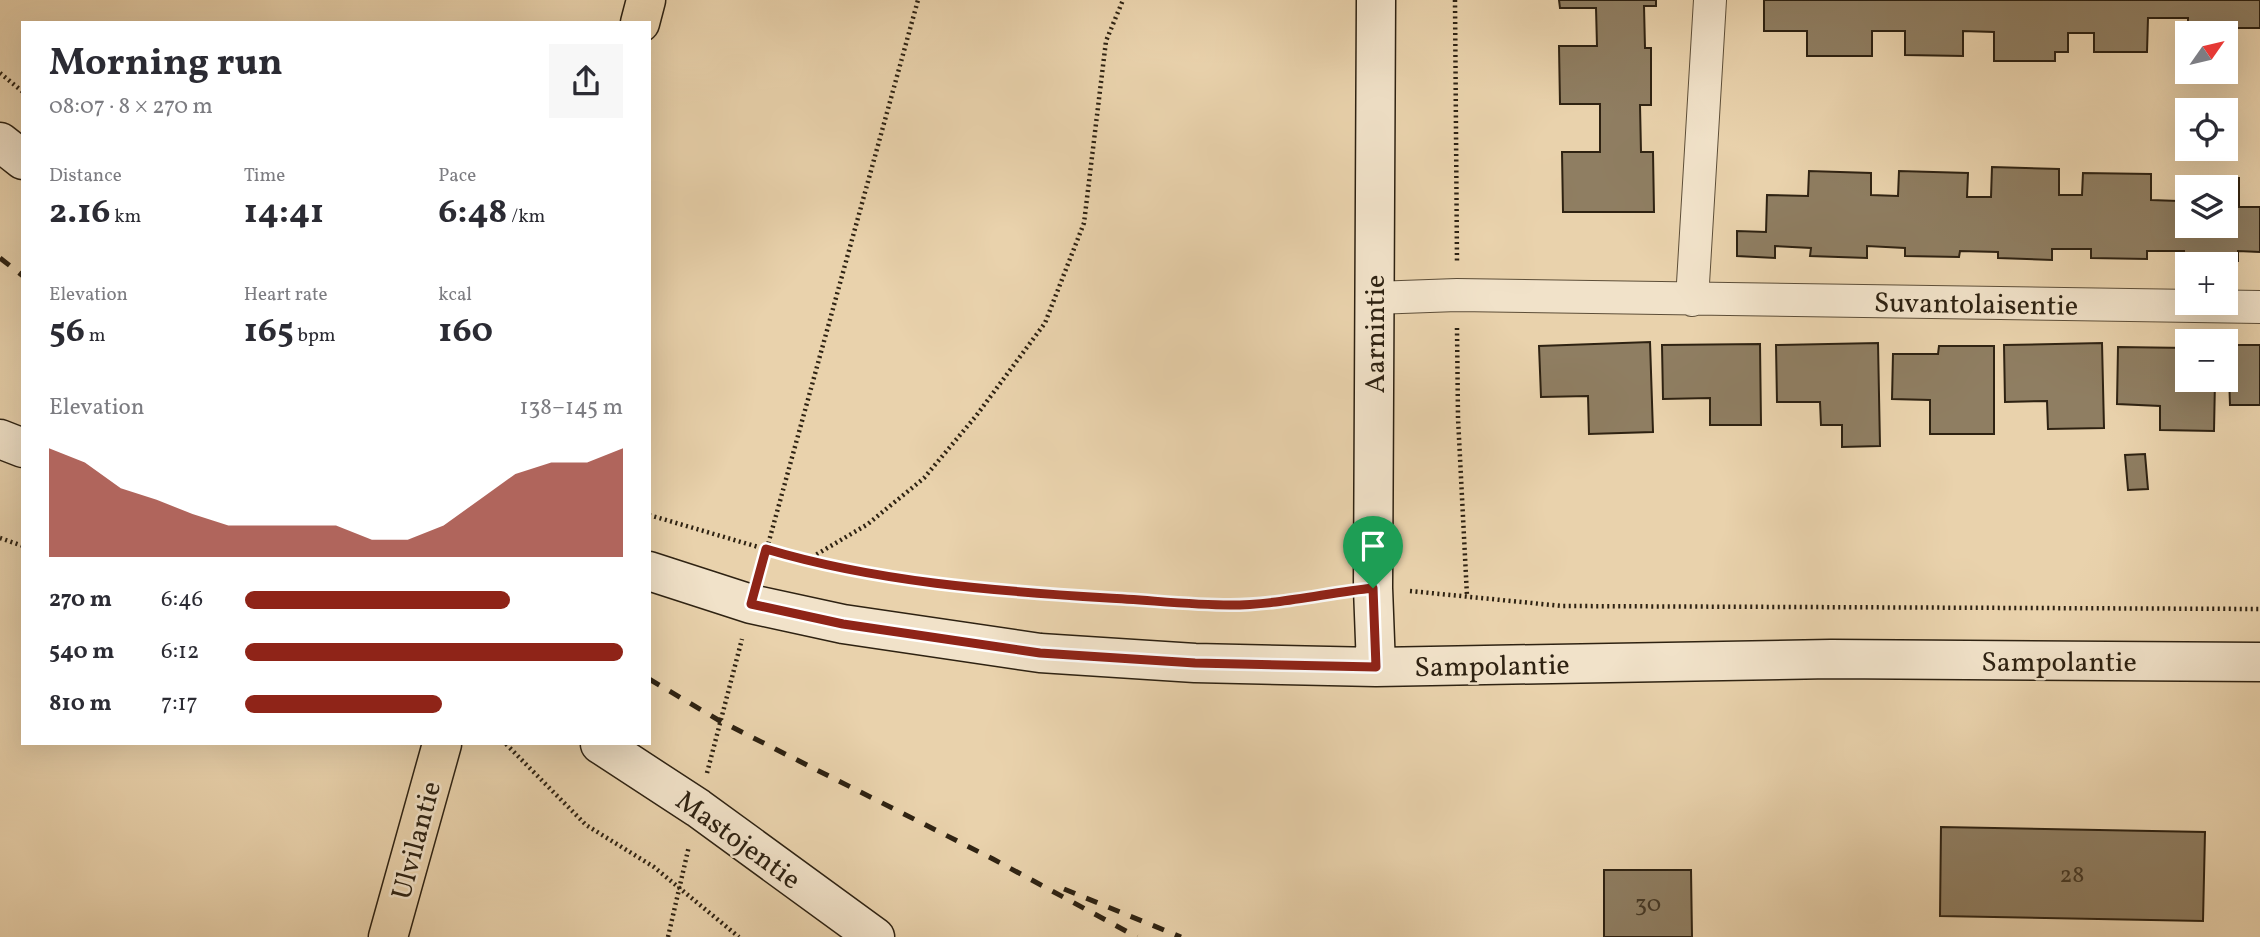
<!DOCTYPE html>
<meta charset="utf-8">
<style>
body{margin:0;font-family:Vollkorn,serif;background:#f7f7f7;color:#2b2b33;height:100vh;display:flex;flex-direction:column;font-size:26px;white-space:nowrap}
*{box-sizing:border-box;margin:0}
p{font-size:23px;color:#7c7c81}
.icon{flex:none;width:38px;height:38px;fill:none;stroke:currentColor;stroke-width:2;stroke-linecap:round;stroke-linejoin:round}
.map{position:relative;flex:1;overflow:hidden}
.sheet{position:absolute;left:21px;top:21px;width:630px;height:724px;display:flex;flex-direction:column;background:#fff;border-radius:0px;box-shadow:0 7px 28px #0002}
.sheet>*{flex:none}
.needle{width:46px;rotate:56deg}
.controls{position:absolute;left:2175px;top:21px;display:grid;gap:14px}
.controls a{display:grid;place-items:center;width:63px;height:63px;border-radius:0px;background:#fff;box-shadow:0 7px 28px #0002;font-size:35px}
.pin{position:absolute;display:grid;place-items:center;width:60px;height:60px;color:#fff;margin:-72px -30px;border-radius:50% 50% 50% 0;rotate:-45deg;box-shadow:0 0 7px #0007}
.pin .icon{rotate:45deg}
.round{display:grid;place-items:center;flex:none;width:74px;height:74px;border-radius:0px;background:#f7f7f7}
.headline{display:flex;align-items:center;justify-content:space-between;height:119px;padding:0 28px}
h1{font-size:38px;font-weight:700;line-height:52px}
.metrics{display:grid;grid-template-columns:repeat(3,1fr);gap:10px;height:119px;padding:7px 28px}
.metrics div{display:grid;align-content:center}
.metrics b{font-size:35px;font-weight:700}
.metrics small{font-size:19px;font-weight:400}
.metrics p{font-size:19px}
.chart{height:196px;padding:14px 28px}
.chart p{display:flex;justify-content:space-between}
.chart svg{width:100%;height:126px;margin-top:7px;fill:#8f2418;opacity:.7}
ul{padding:0 28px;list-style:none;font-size:23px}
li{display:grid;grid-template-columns:112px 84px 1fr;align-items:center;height:52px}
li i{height:18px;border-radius:9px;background:#8f2418}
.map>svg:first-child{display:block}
.building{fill:#8f7e62;stroke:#2e2212;stroke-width:2;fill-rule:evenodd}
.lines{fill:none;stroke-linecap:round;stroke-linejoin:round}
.street-casing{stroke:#5d4e38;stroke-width:34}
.secondary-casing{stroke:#2e2212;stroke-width:41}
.primary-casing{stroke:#2e2212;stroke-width:41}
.path{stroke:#2e2212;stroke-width:4.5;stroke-dasharray:2 3.5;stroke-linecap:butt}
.street{stroke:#f1e2c9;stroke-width:32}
.secondary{stroke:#f1e2c9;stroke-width:38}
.primary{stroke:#e9d2ac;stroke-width:38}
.rail{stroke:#2e2212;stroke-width:5;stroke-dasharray:12 12;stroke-linecap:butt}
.route-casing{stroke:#fff;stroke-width:14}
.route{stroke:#8f2418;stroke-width:9}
.labels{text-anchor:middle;stroke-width:5;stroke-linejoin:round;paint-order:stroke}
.number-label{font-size:24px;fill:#463926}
.street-label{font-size:28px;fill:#2e2212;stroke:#f1e2c9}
</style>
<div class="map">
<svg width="2260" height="937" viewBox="0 0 2260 937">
<rect width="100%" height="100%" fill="#e9d2ac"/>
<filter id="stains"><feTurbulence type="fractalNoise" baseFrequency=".00286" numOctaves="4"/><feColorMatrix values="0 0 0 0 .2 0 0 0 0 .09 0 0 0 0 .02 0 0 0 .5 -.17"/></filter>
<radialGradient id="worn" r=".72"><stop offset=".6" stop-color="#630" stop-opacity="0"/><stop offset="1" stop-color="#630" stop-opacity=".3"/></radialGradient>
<path class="building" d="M1559,0H1656V6H1644L1645,48H1651V105H1640L1641,152H1653L1654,212H1563L1562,152H1600V104H1560L1559,46H1597L1596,8H1560Z
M1764,0H2260V28H2232L2233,50H2226V33H2188V18H2148L2147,52H2094V33H2068V52H2055V61H1994V32L1963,31V56L1905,55V31H1872V56H1807V31H1764Z
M1992,167L2059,169V195H2082L2083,173L2151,174V200L2178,201V177L2239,178V207H2260V252L2238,251V261L2184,259V251H2147V259L2091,258V249H2052V260L1998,258V252L1960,251L1959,257L1905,256V248L1867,246V258L1810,256L1811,248L1775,246V258L1737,256V231L1766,232L1767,195L1808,196L1809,171L1871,173V195L1898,196L1899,171L1968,173L1967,197H1991ZM2188,187H2226V226H2188Z
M1650,342L1653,432L1589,434L1588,396L1541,397L1539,346Z
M1878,343L1880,446L1842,447V425H1821L1820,402H1777L1776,345Z
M2102,343L2104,428L2048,429L2047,401L2005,402L2004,345Z
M1760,344L1761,425H1710V398L1663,399L1662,345Z
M2228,345H2260V405H2230Z
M1939,346H1994V434H1930V400L1892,399L1893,354H1938Z
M2118,347L2188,348V380H2215L2214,431L2160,430V406L2117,404Z
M2145,454L2148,489L2128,490L2125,455Z
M1941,827L2205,832L2203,921L1940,916Z
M1604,870H1691L1692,937H1604Z"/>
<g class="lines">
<g class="street-casing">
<path id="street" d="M1374,298L1457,295L2260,307
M1692,300L1710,0"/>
</g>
<g class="secondary-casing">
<path id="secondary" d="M0,142L23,160
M0,439L23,448
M649,571L751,604L843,624L1040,653L1195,663L1376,667L1831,659L2260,662
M1376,667L1373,588L1376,0
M600,744L698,808L875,937"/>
</g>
<g class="primary-casing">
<path id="primary" d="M640,23L646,0
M388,937L442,744"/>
</g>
<path class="path" d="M1455,0L1457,263
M0,73L23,92
M1457,328L1458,418L1467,596
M649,515L806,561L866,574L1046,594L1231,605L1275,601L1338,592
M0,538L23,546
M807,560L868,524L924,478L976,416L1045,323L1084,223L1106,41L1123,0
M761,570L918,0
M1410,591L1562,606L2260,609
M506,744L586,825L654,867L739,937
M707,773L742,639
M668,937L689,846"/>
<use href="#street" class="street"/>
<use href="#secondary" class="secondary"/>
<use href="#primary" class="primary"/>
<path class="rail" d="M0,258L23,276
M649,679L720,721L993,859L1137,937
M1064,889L1181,937"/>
</g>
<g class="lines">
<g class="route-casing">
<path id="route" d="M766,549C876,582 995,591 1108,598C1149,600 1190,605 1230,605C1278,605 1326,593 1373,588L1376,667L1195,663L1040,653L843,624L751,604Z"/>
</g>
<use href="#route" class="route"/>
</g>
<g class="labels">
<g class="number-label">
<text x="2072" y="882">28</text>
<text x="1648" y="911">30</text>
</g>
<g class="street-label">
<text transform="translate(1976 303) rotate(1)" y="10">Suvantolaisentie</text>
<text transform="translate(1374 334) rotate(-90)" y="10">Aarnintie</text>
<text x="2059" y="671">Sampolantie</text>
<text transform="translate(1492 665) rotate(-1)" y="10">Sampolantie</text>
<text transform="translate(739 839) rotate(36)" y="10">Mastojentie</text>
<text transform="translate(415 840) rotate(-75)" y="10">Ulvilantie</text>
</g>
</g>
<rect width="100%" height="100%" filter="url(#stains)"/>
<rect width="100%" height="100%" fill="url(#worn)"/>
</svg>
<div class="controls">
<a><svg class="needle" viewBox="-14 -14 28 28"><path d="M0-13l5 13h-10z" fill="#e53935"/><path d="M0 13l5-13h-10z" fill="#7c7c81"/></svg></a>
<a><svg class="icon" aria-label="locate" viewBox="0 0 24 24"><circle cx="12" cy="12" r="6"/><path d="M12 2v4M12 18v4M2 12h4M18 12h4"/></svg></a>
<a><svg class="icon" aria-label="layers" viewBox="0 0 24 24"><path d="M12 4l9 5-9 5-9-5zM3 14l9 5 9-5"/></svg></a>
<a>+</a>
<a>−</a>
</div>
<div class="pin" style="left:1373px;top:588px;background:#1e9e55"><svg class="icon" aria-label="arrive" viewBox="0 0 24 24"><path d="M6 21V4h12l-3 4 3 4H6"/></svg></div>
<section class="sheet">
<div class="headline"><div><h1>Morning run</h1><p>08:07 · 8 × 270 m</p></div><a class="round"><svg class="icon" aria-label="share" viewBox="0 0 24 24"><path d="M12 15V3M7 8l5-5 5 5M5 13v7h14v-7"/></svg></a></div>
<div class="metrics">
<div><p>Distance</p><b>2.16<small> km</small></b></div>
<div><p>Time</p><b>14:41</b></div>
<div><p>Pace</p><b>6:48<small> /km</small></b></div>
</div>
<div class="metrics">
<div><p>Elevation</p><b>56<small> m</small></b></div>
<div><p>Heart rate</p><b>165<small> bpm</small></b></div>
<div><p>kcal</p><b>160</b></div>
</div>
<div class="chart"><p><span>Elevation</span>138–145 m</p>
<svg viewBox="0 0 160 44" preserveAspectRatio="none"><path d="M0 44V6L10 11L20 20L30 24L40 29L50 33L60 33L70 33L80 33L90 38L100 38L110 33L120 24L130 15L140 11L150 11L160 6V44z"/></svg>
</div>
<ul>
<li><b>270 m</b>6:46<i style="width:70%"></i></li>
<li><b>540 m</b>6:12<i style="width:100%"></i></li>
<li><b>810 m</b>7:17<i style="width:52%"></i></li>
</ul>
</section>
</div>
